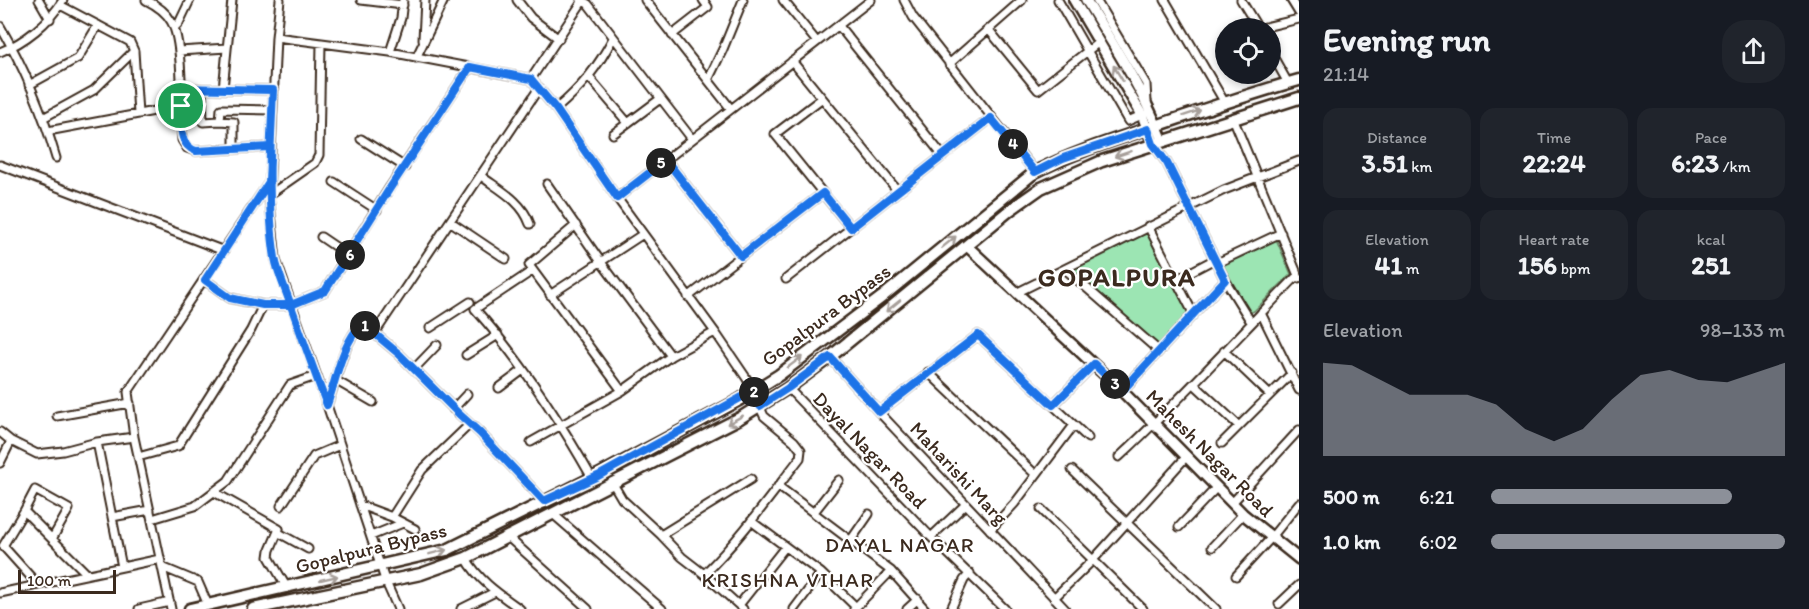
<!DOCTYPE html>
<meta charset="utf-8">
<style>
body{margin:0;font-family:Itim,sans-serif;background:#20242c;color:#f1f3f6;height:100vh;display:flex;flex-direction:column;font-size:22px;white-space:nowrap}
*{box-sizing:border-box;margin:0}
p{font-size:20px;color:#9ea1a6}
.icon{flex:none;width:33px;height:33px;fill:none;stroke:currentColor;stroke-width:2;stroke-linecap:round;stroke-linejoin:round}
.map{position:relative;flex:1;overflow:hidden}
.panel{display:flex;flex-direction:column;background:#171b24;width:510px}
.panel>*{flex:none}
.controls{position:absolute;left:1215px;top:18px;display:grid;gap:12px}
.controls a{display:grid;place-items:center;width:66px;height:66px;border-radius:50%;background:#171b24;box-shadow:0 3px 9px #0003;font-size:30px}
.scale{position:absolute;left:18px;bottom:15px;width:98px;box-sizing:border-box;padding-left:6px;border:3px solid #3b2a1e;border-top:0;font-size:16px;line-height:21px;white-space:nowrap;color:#3b2a1e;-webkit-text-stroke:4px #fff;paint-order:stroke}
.pin{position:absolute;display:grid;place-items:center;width:51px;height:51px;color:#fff;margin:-26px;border:3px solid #fff;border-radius:50%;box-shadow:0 2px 6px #0007}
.km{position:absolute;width:30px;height:30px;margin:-15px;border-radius:50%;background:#222;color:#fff;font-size:16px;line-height:30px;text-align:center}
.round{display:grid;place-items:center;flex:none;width:63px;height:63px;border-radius:24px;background:#20242c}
.overview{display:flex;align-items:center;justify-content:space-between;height:102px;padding:0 24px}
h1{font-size:33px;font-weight:800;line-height:45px}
.figures{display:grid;grid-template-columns:repeat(3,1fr);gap:9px;height:102px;padding:6px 24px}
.figures div{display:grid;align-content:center;border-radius:15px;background:#20242c;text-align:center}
.figures b{font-size:26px;font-weight:800}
.figures small{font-size:16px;font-weight:400}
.figures p{font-size:16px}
.chart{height:168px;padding:12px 24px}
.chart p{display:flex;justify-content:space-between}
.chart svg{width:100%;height:108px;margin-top:6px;fill:#8c9099;opacity:.7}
ul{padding:0 24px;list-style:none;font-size:20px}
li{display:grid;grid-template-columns:96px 72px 1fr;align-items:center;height:45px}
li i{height:15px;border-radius:8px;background:#8c9099}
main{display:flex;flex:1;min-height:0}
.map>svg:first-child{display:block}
.green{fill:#9ce5b3;stroke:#6c8868;stroke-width:1.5}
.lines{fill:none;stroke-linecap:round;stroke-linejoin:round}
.minor-casing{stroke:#3b2a1e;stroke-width:11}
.tertiary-casing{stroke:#3b2a1e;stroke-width:14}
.primary-casing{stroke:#3b2a1e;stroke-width:15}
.minor{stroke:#fff;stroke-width:7}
.tertiary{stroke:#fff;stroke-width:9}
.primary{stroke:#fff;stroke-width:10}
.oneway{stroke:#a79f9a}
.route-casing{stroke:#fff;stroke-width:12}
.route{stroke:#1a73e8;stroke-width:8}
.labels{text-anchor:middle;stroke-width:4.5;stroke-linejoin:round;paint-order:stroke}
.street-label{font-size:20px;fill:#3b2a1e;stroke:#fff}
.neighbourhood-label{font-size:21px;letter-spacing:1.5px;fill:#3b2a1e;stroke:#fff}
.district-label{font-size:26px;font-weight:bold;letter-spacing:1.5px;fill:#3b2a1e;stroke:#fff}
</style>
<main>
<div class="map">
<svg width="1299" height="609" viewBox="0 0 1299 609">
<rect width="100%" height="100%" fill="#fff"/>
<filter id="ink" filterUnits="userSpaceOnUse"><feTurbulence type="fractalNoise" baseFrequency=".0167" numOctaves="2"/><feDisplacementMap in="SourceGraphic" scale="12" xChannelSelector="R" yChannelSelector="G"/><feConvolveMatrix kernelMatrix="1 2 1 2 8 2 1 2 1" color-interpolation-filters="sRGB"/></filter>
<g filter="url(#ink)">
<path class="green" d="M1146,231L1189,312L1157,347L1072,270Z
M1276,239L1291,274L1254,311L1249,313L1222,263Z"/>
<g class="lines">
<g class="minor-casing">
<path id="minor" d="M39,0L50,19
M146,0C156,5 166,12 171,21C184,43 181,112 182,140L187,148L196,151L270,147
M232,0L223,89L273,90
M280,0L276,37L269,195L276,260L327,405L385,580L398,609
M361,0L403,5
M517,0L531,18L559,39
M581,0L588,4L692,139
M645,0L731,109
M783,0L817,42
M904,0L913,17L1035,172
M1058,0L1128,121L1142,115
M1096,0L1146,84L1147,102
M1165,0L1225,103
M1241,0L1258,28
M1291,0L1299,13
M60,5L130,42L134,51L138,114
M0,26C24,67 43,113 56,158
M839,26L943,156
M174,28L179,23L190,0
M1261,28L1299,19
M989,30L1038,90L1099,42
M672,35L708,7L703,0
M276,37L390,52L531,79L556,109L617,198L715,332L747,379L764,416L794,441L801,450L800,458C769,498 740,539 704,574
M423,39L425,0
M179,51L227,48
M1270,51L1288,83
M0,52C25,42 49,23 63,0
M390,52L401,18L403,0
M416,58L444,0
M792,61L897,190
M949,64L1022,0
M589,77L628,123
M531,79L582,2
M708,80L723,49L743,0
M29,85L78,58L98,25
M180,88L223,89
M202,89L203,122L220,121
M821,99L775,134L851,228
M556,109C582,87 598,67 613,38
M43,118L94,90L134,51
M1233,118L1299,278
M48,131L181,106
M613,134L660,99
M361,139L405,167
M1153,144L1167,163L1225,280L1251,322
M234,149V122L220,121L221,109L272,110
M666,160L741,256
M0,165L224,251
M481,176C500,190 522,201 530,224
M334,182L377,210
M547,184L601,262L671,356
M269,195L315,163L319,155L321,43
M617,198L871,0
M451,222L506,259
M576,225L529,265L622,391L671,356L715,332
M1148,226L1193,313
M321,237L349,256
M1217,263L1281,233
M1065,269L1159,351
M532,271L475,309C521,360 558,418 592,478
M786,279L991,118
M205,280L230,298L263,305H291L325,291L390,187L470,67
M1175,280L1215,259
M1016,293L1224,190L1299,161
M550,295L643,234
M688,297L823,193
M1261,313L1299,390
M430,328L470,302
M375,333L539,88
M1224,351L1270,395
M466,355L498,335
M830,357L879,412L1065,609
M414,369L437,345
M928,372L1035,474
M335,380L373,402
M1194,384L1239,426
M499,388L523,370
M788,388L931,537L1005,609
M1122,391L1225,280
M327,405C338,377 341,346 362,323L399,354L459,414L480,433L544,501
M1053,405L1094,364
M453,409L467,394
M879,412L978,335L1088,438
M57,416L130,403
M0,432L11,441L37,454L63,451L97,442L134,437
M97,442L122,567
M531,442L622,391
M1222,443L1292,373
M138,457L178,446L251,330L263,305
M1119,457C1182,399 1238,336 1298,275
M0,463L11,441
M1072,470L1216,609
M612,482L622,499L661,535L682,557L704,574L743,609
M778,486L891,571L925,609
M214,492L279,529L270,550L269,557L287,588
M1232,503L1299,430
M360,505L392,517L422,470L470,424
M281,506L314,456L340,445
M1041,509L1143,609
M24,511L35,490L69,509L52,539
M814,512L839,480
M553,514L662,609
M112,517L150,510
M392,517L415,529
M152,519L195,506L228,481L290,385L316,376
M751,521L821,573L856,607
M1179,527L1217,487
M990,530L1015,503L1074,425
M279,533L308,549
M661,535L751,479
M371,536L403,523
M931,537L966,504
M509,538L588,609
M851,540L869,514
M1212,547L1243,514
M466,558C478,580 499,594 520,609
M162,567L198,582L208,605
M1236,576L1271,538L1299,503
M38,585L3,546L24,511L87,574
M0,593L160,559
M1054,598L1093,560L1187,456
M1279,604L1299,585
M739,605L785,547
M139,609L170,602
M171,609L134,437L128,392L268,184
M461,609L495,592
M794,609L821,573
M854,609L891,571
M907,609L918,599
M951,609L964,580L970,573"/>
</g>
<g class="tertiary-casing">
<path id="tertiary" d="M1074,0L1142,115L1153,144
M1086,0C1114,46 1143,90 1163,141
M967,246L1122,391L1243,514L1299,559"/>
</g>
<g class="primary-casing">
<path id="primary" d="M190,609L447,550L598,475L739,400L779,375L882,297L1035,172C1072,153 1111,141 1150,128C1200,111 1249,94 1299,80
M253,609L421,574L466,558L740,418L788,388L830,357L1010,210L1041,188L1102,161L1299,98"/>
</g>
<use href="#minor" class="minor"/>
<use href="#tertiary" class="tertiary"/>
<use href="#primary" class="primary"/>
</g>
<defs><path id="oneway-shaft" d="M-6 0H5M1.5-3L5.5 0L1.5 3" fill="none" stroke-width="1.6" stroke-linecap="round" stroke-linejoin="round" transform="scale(1.5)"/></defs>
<g class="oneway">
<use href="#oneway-shaft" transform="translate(1118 73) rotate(-121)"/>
<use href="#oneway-shaft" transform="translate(1192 113) rotate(-18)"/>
<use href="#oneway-shaft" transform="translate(1123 154) rotate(162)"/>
<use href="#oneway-shaft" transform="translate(949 242) rotate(-39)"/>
<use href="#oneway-shaft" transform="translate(893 306) rotate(141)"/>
<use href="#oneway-shaft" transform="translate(795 362) rotate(-37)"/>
<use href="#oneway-shaft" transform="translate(735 420) rotate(151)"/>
<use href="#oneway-shaft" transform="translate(438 552) rotate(-14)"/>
<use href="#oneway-shaft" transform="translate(329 578) rotate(-13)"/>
</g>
</g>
<g class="lines" filter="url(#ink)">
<g class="route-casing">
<path id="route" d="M181,106C182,124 177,144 196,151L270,147C269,184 269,221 275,258C278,274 286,290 291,306C303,339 314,372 327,405C337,377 341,346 362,323L399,354L459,414L480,433L544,501L598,476L753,391L760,406L788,388L830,357L879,412L978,335L1053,405L1094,364L1122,391L1225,280L1167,163L1153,144L1148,129L1063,158L1035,172L991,118L851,228L823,193L741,256L666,160L617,198L556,109L531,79L470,67L390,188L325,291L291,305H263L230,298L205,280L269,182L273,90L180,88L181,106"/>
</g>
<use href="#route" class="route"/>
</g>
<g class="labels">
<g class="street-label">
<text transform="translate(826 315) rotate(-37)" y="7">Gopalpura Bypass</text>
<text transform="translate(870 450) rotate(46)" y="7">Dayal Nagar Road</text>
<text transform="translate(1210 453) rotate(45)" y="7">Mahesh Nagar Road</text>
<text transform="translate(959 473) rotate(47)" y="7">Maharishi Marg</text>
<text transform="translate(371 548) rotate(-14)" y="7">Gopalpura Bypass</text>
</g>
<g class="neighbourhood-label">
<text x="900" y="552">DAYAL NAGAR</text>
<text x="788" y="587">KRISHNA VIHAR</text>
</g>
<g class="district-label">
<text x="1117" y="286">GOPALPURA</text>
</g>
</g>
</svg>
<div class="controls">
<a><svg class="icon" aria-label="locate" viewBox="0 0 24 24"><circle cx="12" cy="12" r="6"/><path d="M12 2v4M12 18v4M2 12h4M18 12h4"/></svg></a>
</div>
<div class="scale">100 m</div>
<div class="pin" style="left:181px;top:106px;background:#1e9e55"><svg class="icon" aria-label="arrive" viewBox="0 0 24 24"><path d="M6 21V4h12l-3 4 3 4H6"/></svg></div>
<b class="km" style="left:365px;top:326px">1</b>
<b class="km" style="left:754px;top:392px">2</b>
<b class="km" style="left:1115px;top:384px">3</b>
<b class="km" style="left:1013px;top:144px">4</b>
<b class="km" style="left:661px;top:163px">5</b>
<b class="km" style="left:350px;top:255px">6</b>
</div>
<section class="panel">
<div class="overview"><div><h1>Evening run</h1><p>21:14</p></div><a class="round"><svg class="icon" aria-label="share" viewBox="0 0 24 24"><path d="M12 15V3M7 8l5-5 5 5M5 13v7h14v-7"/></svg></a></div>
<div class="figures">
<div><p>Distance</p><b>3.51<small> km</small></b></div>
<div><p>Time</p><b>22:24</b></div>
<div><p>Pace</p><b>6:23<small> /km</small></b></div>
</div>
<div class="figures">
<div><p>Elevation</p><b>41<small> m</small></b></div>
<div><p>Heart rate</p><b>156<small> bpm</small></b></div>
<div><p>kcal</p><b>251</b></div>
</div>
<div class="chart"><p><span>Elevation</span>98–133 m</p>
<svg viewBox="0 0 160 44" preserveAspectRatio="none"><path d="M0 44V6L10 7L20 13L30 19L40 19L50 19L60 23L70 33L80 38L90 33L100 21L110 11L120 9L130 13L140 14L150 10L160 6V44z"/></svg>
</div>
<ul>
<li><b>500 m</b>6:21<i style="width:82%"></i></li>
<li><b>1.0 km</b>6:02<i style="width:100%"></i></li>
</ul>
</section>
</main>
